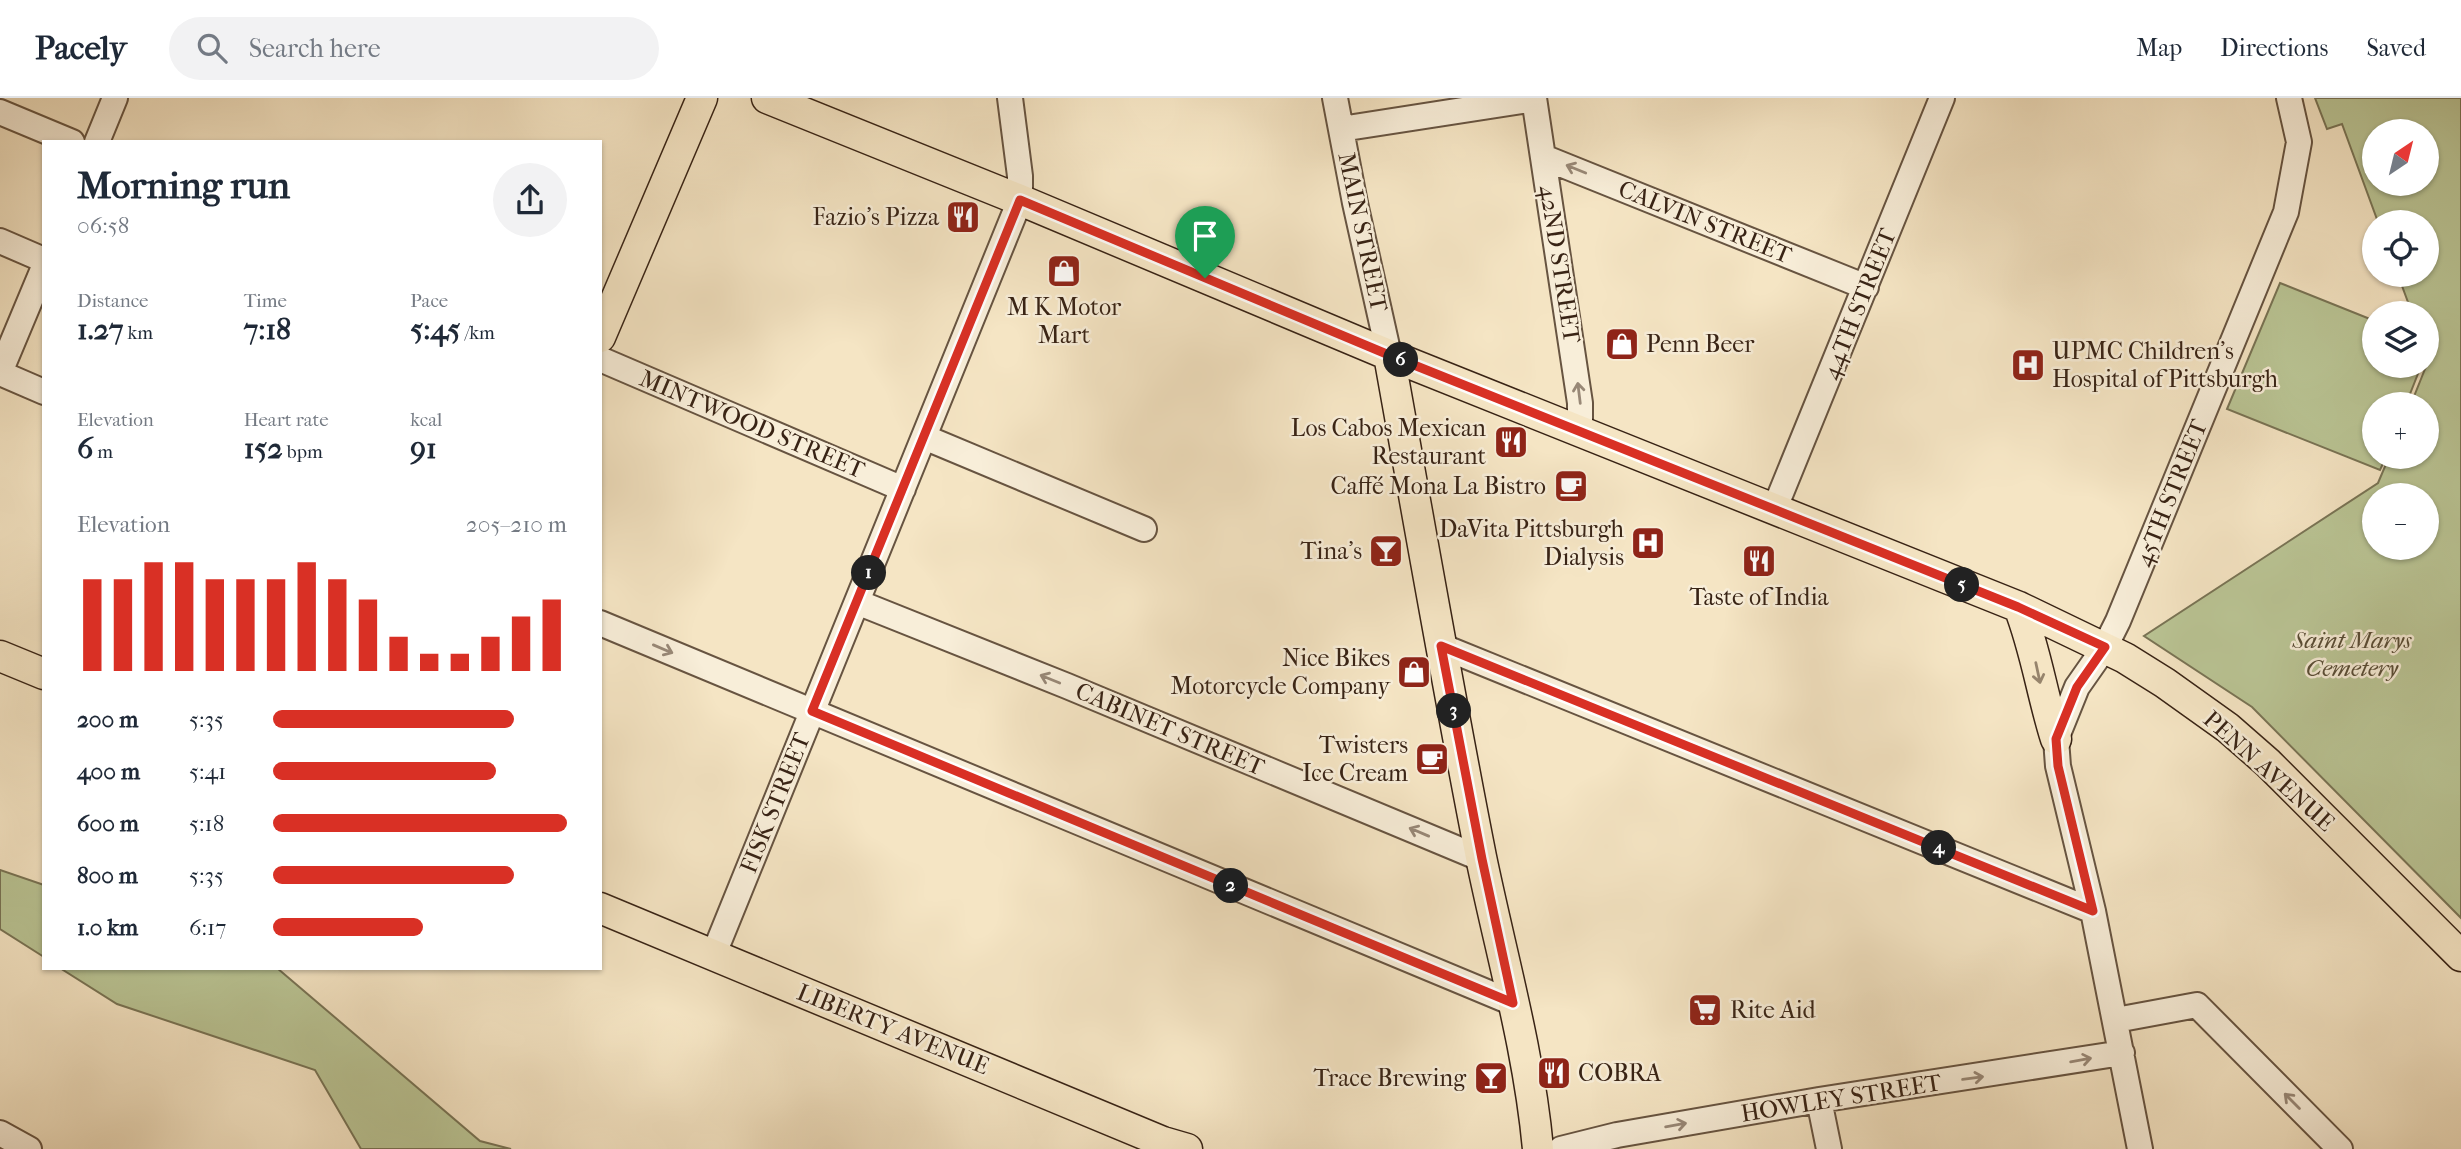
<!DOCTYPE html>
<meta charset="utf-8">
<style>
body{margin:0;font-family:"IM FELL French Canon",serif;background:#f2f2f3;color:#1f2937;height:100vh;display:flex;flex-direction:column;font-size:26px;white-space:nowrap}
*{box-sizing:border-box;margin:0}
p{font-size:23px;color:#747a83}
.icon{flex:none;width:38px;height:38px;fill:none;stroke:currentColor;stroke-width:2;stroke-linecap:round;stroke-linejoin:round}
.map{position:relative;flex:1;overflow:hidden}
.drawer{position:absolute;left:42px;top:42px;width:560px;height:830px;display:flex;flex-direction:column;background:#fff;border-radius:0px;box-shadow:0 2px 5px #0004}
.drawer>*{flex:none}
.needle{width:46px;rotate:35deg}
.controls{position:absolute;left:2362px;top:21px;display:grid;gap:14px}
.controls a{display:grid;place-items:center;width:77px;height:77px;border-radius:50%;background:#fff;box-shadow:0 2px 5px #0004;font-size:35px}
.pin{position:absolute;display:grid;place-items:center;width:60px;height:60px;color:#fff;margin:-72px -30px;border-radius:50% 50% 50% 0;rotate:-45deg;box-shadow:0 0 7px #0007}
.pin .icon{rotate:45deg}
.km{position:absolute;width:35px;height:35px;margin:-18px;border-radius:50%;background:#222;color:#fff;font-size:19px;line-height:35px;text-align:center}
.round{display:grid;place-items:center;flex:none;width:74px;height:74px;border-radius:37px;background:#f2f2f3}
.summary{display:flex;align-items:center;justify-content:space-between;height:119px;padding:0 35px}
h1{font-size:38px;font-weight:700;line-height:52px}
.metrics{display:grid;grid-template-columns:repeat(3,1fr);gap:10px;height:119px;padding:7px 35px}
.metrics div{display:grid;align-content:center}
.metrics b{font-size:30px;font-weight:700}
.metrics small{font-size:19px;font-weight:400}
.metrics p{font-size:19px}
.chart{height:196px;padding:14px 35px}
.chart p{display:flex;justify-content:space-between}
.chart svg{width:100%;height:126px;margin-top:7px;stroke:#d93025;stroke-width:6}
ul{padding:0 35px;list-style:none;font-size:23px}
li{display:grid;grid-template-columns:112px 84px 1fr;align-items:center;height:52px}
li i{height:18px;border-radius:9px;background:#d93025}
header{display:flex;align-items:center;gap:42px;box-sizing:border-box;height:98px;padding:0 35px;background:#fff;border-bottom:2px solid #e0e1e3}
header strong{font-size:33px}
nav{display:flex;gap:38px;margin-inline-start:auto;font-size:24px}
.search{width:490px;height:63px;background:#f2f2f3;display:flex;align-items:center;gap:18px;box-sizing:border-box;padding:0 24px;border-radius:38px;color:#747a83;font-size:26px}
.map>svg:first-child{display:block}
.green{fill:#bac595;stroke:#797455;stroke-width:2;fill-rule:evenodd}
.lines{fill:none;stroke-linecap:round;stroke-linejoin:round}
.minor-casing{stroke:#675441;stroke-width:28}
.major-casing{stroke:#382315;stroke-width:33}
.minor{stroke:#f8eed9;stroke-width:24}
.major{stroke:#f5e5c4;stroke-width:30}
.oneway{stroke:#988877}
.oneway2{stroke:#96846c}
.route-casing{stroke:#fff;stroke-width:14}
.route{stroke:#d93025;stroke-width:9}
.labels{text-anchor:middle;stroke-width:5;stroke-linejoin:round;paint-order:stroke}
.poi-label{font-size:24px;fill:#382315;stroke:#f8eed9;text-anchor:end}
.street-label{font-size:24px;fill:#382315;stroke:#f8eed9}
.park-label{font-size:24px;font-style:italic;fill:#584c35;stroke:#f8eed9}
</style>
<header>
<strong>Pacely</strong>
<div class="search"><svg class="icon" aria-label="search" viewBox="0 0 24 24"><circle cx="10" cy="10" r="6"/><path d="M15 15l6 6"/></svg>Search here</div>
<nav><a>Map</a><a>Directions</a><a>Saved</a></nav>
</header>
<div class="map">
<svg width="2461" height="1051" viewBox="0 0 2461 1051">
<rect width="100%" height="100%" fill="#f5e5c4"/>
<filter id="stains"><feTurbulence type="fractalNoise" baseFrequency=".00286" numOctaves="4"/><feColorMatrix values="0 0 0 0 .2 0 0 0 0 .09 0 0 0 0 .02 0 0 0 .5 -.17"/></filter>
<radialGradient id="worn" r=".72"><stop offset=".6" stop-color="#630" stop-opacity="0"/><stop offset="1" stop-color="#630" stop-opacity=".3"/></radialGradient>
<path class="green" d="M2315,0H2461V820L2252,609L2144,538L2378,385L2389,359H2427V306H2411L2429,261L2427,255V215H2412L2398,177H2427V124H2378L2342,26L2327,31ZM2375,33H2427V86H2375ZM2375,397H2427V450H2375Z
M2280,185L2375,223V268H2421L2406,306H2375V359H2386L2380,372L2227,311Z
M0,772L44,787V859L0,831Z
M60,870H277L480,1043L511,1051H361L315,972L117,906Z"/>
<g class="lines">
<g class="minor-casing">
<path id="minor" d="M1335,0L1355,105L1389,257
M1534,0L1580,305V333
M0,14L72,44
M1341,31L1534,1
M97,44L115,0
M1543,59L1866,189
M0,143L44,162
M600,261L903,391
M0,274L44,169
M0,275L44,294
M924,339L1144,431
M1774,412L1942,0
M857,504L1067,588L1482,761
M600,525L1513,905
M1441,548L2093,813
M713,858L1020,102V78L1010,0
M2116,922L2197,907L2340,1051
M1819,1002L1829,1051
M0,1035L29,1051
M1561,1051L1617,1037L1819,1002L2122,955
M2140,1051L2093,813L2058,668L2056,641L2077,589L2105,549L2118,523L2286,114L2299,44L2289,0"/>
</g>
<g class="major-casing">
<path id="major" d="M767,0L1020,102L1389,257L2019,509L2125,560L2165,585L2228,630L2268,665L2461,858
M600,239L702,0
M1389,257C1419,424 1448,592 1481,759C1501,856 1529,952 1538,1051
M2019,509C2036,552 2042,597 2056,641
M0,558L44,576
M600,810L1163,1044L1187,1051"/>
</g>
<use href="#minor" class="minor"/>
<use href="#major" class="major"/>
</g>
<defs><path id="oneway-shaft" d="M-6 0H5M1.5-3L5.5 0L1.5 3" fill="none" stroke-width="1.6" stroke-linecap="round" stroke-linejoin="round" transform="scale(1.75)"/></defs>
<g class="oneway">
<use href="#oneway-shaft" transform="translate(1576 71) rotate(-158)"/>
<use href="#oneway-shaft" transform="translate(1579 295) rotate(-97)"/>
<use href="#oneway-shaft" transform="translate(663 551) rotate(23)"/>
<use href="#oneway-shaft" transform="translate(1050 581) rotate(-158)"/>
<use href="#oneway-shaft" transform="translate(1419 734) rotate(-157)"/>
<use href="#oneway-shaft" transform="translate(2081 962) rotate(-10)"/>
<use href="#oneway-shaft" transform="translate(1973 980) rotate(-8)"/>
<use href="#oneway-shaft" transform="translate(2292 1003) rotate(-135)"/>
<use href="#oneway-shaft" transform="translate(1676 1027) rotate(-10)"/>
</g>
<use class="oneway2" href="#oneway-shaft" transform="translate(2038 575) rotate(78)"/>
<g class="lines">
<g class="route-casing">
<path id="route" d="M1020,102L1389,257L2018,509L2105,549L2077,589L2056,641L2058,668L2093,813L1441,548L1482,761L1513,905L812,613Z"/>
</g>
<use href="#route" class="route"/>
</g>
<defs>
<g id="restaurant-square" transform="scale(1.75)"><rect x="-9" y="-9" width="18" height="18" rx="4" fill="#8f2418" stroke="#f8eed9"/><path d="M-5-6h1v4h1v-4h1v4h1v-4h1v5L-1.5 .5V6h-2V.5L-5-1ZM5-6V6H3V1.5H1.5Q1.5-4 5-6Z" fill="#fff"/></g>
<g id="shop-square" transform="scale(1.75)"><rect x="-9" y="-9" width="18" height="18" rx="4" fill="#8f2418" stroke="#f8eed9"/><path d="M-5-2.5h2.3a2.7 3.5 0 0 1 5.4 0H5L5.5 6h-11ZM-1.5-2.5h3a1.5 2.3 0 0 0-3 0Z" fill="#fff"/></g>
<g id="hospital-square" transform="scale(1.75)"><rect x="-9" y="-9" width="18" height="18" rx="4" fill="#8f2418" stroke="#f8eed9"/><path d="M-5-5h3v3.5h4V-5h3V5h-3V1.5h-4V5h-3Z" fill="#fff"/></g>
<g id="cafe-square" transform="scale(1.75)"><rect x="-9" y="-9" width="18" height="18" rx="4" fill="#8f2418" stroke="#f8eed9"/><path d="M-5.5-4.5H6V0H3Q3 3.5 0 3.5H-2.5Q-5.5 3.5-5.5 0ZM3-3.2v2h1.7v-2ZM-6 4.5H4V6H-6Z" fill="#fff"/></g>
<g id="bar-square" transform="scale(1.75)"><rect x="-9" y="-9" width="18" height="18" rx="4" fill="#8f2418" stroke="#f8eed9"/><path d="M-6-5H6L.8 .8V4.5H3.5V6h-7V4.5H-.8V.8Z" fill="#fff"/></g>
<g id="supermarket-square" transform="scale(1.75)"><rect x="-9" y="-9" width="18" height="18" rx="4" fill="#8f2418" stroke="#f8eed9"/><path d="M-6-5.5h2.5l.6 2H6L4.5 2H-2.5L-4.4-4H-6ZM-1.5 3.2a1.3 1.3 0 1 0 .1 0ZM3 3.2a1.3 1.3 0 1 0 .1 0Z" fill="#fff"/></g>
</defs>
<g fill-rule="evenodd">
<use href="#restaurant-square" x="963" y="119"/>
<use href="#shop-square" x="1064" y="173"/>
<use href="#shop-square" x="1622" y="246"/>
<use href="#hospital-square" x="2028" y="267"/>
<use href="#restaurant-square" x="1511" y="344"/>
<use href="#cafe-square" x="1571" y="388"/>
<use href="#hospital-square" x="1648" y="445"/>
<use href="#bar-square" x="1386" y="453"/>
<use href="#restaurant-square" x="1759" y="463"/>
<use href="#shop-square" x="1414" y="574"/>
<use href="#cafe-square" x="1432" y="661"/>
<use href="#supermarket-square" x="1705" y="912"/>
<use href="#restaurant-square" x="1554" y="975"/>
<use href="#bar-square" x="1491" y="980"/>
</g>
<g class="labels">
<g class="poi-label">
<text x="939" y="127">Fazio's Pizza</text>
<text x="1064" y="217" text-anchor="middle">M K Motor<tspan x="1064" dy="28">Mart</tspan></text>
<text x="1646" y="254" text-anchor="start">Penn Beer</text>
<text x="2052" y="261" text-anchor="start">UPMC Children's<tspan x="2052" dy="28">Hospital of Pittsburgh</tspan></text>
<text x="1486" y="338">Los Cabos Mexican<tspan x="1486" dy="28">Restaurant</tspan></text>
<text x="1546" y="396">Caffé Mona La Bistro</text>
<text x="1624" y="439">DaVita Pittsburgh<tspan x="1624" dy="28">Dialysis</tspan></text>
<text x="1362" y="461">Tina's</text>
<text x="1759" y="507" text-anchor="middle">Taste of India</text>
<text x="1390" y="568">Nice Bikes<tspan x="1390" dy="28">Motorcycle Company</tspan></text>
<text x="1408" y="655">Twisters<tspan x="1408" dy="28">Ice Cream</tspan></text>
<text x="1730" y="920" text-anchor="start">Rite Aid</text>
<text x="1578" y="983" text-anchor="start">COBRA</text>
<text x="1466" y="988">Trace Brewing</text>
</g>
<g class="street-label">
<text transform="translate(1705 124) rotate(22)" y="8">CALVIN STREET</text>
<text transform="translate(1363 134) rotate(78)" y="8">MAIN STREET</text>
<text transform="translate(1560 166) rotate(81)" y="8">42ND STREET</text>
<text transform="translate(1859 206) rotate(-68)" y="8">44TH STREET</text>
<text transform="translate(752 326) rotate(23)" y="8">MINTWOOD STREET</text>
<text transform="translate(2171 395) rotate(-68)" y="8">45TH STREET</text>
<text transform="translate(1170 631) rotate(23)" y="8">CABINET STREET</text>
<text transform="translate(2269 673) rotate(42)" y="8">PENN AVENUE</text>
<text transform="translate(775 705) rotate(-68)" y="8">FISK STREET</text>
<text transform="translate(893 931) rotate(22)" y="8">LIBERTY AVENUE</text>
<text transform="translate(1841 1000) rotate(-9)" y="8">HOWLEY STREET</text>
</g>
<g class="park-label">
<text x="2352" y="550">Saint Marys<tspan x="2352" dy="28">Cemetery</tspan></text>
</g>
</g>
<rect width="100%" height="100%" filter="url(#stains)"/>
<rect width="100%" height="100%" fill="url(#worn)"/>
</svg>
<div class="controls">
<a><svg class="needle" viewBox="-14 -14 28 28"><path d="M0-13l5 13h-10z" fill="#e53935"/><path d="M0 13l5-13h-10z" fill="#747a83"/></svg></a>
<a><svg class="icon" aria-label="locate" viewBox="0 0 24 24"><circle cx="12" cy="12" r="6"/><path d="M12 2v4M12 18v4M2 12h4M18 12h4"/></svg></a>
<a><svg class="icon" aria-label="layers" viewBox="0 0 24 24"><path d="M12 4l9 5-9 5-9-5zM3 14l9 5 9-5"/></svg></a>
<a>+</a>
<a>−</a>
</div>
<div class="pin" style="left:1205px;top:180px;background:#1e9e55"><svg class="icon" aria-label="arrive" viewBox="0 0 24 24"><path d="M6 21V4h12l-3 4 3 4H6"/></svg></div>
<b class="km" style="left:869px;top:475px">1</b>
<b class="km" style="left:1231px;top:788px">2</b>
<b class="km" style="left:1454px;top:613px">3</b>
<b class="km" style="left:1939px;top:750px">4</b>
<b class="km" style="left:1962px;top:487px">5</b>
<b class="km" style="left:1401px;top:262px">6</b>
<section class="drawer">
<div class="summary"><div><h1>Morning run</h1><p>06:58</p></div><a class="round"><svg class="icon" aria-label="share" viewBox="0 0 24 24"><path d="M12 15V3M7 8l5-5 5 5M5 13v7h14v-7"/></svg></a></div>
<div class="metrics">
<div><p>Distance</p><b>1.27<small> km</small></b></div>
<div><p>Time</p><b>7:18</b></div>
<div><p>Pace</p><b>5:45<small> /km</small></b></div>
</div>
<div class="metrics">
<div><p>Elevation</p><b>6<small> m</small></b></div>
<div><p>Heart rate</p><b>152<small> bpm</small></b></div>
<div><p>kcal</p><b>91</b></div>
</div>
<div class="chart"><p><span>Elevation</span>205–210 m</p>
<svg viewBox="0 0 160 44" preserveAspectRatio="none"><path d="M5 44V12M15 44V12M25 44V6M35 44V6M45 44V12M55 44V12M65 44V12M75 44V6M85 44V12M95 44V19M105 44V32M115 44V38M125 44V38M135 44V32M145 44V25M155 44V19"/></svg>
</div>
<ul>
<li><b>200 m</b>5:35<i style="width:82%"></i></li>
<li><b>400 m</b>5:41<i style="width:76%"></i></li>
<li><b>600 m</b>5:18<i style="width:100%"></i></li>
<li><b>800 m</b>5:35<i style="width:82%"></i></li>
<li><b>1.0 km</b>6:17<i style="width:51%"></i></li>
</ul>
</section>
</div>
